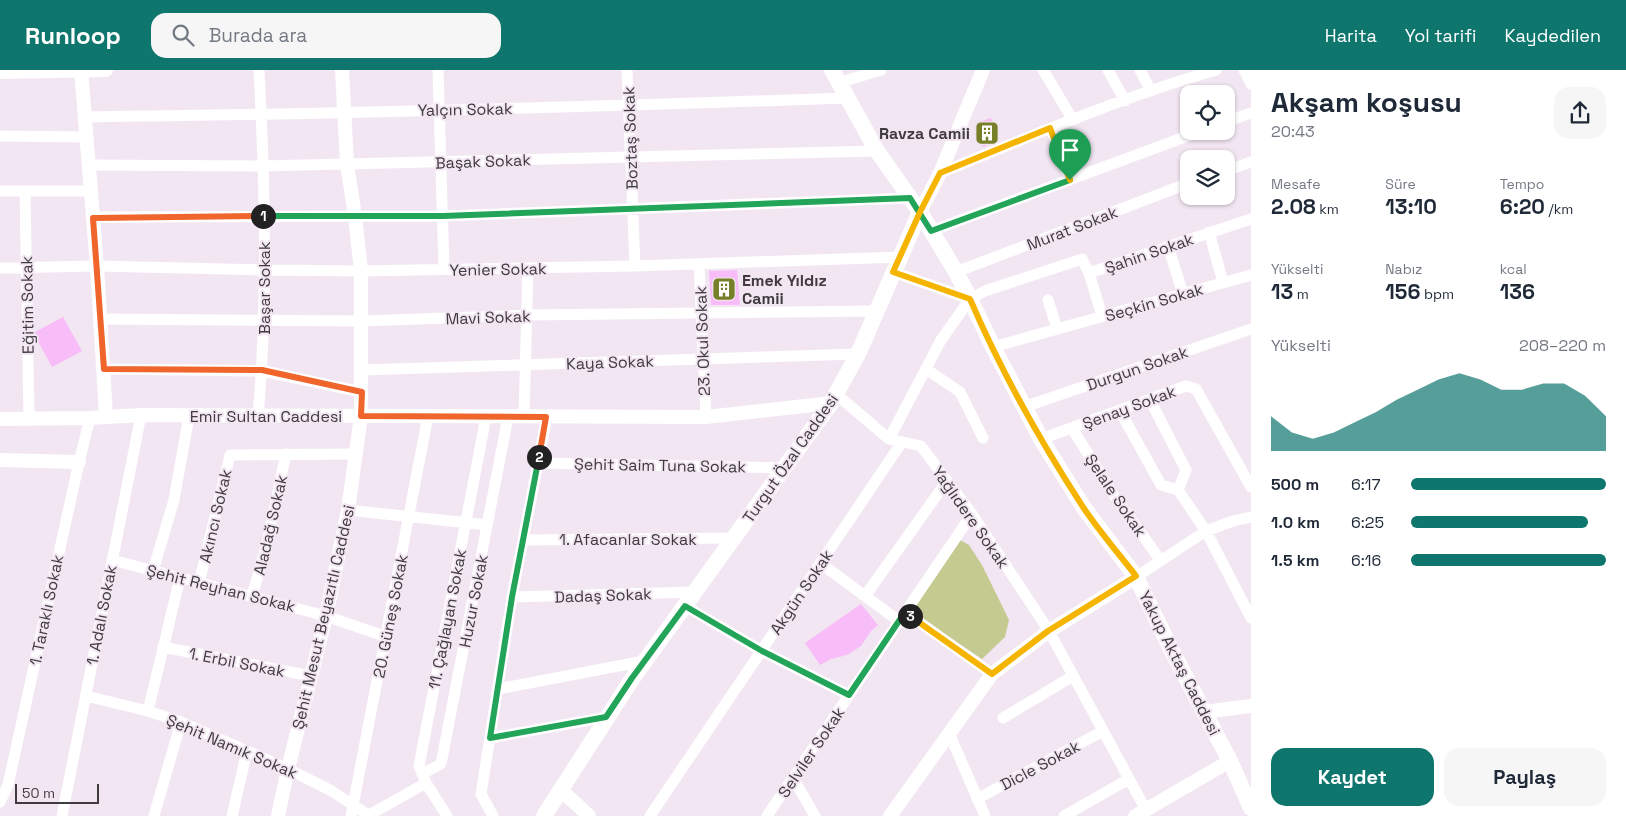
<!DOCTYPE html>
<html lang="tr">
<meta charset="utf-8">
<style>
body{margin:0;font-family:"Space Grotesk",sans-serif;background:#f6f6f7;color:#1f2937;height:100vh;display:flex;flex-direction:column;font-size:19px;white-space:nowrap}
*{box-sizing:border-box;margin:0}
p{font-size:16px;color:#747a83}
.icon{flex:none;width:28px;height:28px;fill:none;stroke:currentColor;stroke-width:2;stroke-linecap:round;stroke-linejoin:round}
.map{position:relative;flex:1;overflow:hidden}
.drawer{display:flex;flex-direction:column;background:#fff;width:375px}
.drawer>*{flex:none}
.controls{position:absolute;left:1180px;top:15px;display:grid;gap:10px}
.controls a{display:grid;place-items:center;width:55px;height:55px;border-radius:10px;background:#fff;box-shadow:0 1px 4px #0004;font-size:25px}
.scale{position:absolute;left:15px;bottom:12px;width:84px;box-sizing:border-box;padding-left:5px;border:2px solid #3f3b3f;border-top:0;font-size:14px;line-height:18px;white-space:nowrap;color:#3f3b3f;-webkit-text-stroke:4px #f2e6f2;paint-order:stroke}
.pin{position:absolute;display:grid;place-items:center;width:42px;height:42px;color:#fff;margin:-51px -21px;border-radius:50% 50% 50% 0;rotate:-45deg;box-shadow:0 0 5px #0007}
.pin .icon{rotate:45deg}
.km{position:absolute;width:25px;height:25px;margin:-12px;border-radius:50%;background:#222;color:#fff;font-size:14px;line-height:25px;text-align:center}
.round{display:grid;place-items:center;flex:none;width:52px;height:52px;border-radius:15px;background:#f6f6f7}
.head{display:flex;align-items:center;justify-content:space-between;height:85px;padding:0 20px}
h1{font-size:28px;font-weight:800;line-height:38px}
.figures{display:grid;grid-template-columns:repeat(3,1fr);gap:8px;height:85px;padding:5px 20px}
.figures div{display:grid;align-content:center}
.figures b{font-size:21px;font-weight:800}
.figures small{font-size:14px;font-weight:400}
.figures p{font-size:14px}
.chart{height:140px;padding:10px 20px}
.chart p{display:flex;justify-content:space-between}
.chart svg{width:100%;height:90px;margin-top:5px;fill:#0f766e;opacity:.7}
.action{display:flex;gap:10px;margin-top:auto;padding:10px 20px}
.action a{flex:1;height:58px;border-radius:15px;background:#0f766e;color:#fff;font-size:20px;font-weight:800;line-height:58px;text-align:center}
.action a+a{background:#f6f6f7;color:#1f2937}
ul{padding:0 20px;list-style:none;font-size:16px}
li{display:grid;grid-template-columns:80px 60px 1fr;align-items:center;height:38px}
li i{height:12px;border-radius:6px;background:#0f766e}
header{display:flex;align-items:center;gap:30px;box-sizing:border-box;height:70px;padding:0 25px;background:#0f766e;color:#fff}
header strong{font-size:24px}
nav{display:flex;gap:28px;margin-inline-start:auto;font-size:18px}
.search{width:350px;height:45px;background:#f6f6f7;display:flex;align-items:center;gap:12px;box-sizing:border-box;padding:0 18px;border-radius:15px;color:#747a83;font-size:19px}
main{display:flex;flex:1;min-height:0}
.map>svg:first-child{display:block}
.green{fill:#c4ca90}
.building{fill:#f8bcf8}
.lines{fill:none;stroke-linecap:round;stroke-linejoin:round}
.minor{stroke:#fff;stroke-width:11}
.tertiary{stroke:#fff;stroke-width:14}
.secondary{stroke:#fff;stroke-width:16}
.split-1-casing{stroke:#fff;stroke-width:10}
.split-2-casing{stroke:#fff;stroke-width:10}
.split-3-casing{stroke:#fff;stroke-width:10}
.split-4-casing{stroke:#fff;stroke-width:10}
.split-1{stroke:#22a559;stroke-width:6}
.split-2{stroke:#f0652b;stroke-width:6}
.split-3{stroke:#22a559;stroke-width:6}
.split-4{stroke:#f5b400;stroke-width:6}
.labels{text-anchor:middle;stroke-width:4;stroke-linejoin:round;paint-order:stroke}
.street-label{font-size:16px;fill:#3f3b3f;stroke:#f2e6f2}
.poi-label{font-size:16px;font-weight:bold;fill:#3f3b3f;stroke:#f2e6f2;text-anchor:end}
</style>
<header>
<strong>Runloop</strong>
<div class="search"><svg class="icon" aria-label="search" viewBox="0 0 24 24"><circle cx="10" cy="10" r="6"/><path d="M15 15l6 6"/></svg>Burada ara</div>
<nav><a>Harita</a><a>Yol tarifi</a><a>Kaydedilen</a></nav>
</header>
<main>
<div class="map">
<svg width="1251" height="746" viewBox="0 0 1251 746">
<rect width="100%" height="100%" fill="#f2e6f2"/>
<path class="green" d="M960,470L969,475L982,495L1009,550L1005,567L982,589L910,541Z"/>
<path class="building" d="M991,48L998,71L983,77L976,53Z
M737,200L740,235H711L709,201Z
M63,247L82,281L52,297L35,266V262Z
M861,534L878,555L871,561L861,576L847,585L831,589L820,595L805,573Z"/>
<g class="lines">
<path class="minor" d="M438,0L444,199
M627,0L635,196
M1043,0L1073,50
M1108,0L1125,31
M1140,0L1151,21
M1244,0L1251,14
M838,13L881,0
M84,47C338,44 592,37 846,28
M1226,52L1251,43
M1051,58L1070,110
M0,66L86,67
M88,95L262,96L877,81
M1226,101L1251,92
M940,103C1031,66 1122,27 1216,0
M0,121H90
M25,121L29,349
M93,147L443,146L910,128
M931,161L1201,61
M1209,162L1223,212
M1168,176L1183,224
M699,194L706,347
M0,198L97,196L265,200L361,201L635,196L900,187
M893,202L970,229
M956,202L1189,113
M1048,230L1057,259
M1102,246L1089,203L1251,149
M100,249L362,251L528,245L876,241
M993,277L1251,205
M104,299L262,301L362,322
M926,299L960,322L983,368
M362,300L858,284
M836,324L889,369L921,376L972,444L1049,561L1146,740
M1150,330L1186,400L1178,420L1206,461L1251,548
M1024,337L1251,259
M1120,341L1161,415L1178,420
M258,346C268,231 265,115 259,0
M524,347L528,198
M1072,358L1113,424L1161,491
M889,369L941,270L970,229L985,221L1082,189L1089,203
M1041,369L1186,316L1196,319L1251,417
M538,393L783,398
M348,440L487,455
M523,470L733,468
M112,490L326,546L387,567
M820,493L899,551
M153,501L174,430L189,346
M1136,507L1206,461L1233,451L1251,447
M199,513L230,385L356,384
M252,526L266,477L286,384
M865,526L947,411
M512,527L694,522
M685,536L762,581L849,625
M905,542L992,604
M163,577L311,606
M498,619L644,591
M86,626L148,641L181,652L288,699L330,720L370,746
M148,641L180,508
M1003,648L1073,606
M949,663L985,746
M490,668L607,647
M422,704L441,694L508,347
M793,708L815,746
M977,729L1103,661
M0,732L8,715L79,392L90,348
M369,745L426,713
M62,746L141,345
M154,746L181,652
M232,746L247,681
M351,746L428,346
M447,746L426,713L419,696L486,347
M493,746L481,724L512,527L547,347
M650,746L902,372
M767,746L972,444
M1064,746L1129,709"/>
<path class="tertiary" d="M81,0L97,196L106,346
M0,2L106,0
M920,142L940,103L983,0
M0,349L90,348L141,345L706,347L831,333
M0,390L79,392
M1204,642L1251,636
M561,720L589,746
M278,746L288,699L326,546L348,440L361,346V201L355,146L347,94L342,0
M890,746L992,604L1049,561L1136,507
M1135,746L1230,691"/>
<path class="secondary" d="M832,0L877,81L920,142L956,202L970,229L993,277L1041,369L1084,438L1136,507L1172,581L1230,691L1251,738
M544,746L632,609L831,333L858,284L920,142"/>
</g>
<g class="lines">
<g class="split-1-casing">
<path id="split-1" d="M263,146H443L910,128L931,161L1070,110"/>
</g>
<g class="split-2-casing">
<path id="split-2" d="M263,146L93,148L104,299L262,300L362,322L361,346L546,347L539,387"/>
</g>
<g class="split-3-casing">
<path id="split-3" d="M539,387L512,527L490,668L606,647L632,608L685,536L762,581L849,625L905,542L910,546"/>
</g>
<g class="split-4-casing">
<path id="split-4" d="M910,546L992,604L1048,561L1136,506C1119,484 1099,461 1083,437C1040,371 1001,301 970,229L893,202L920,142L940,103L1050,58L1070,110"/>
</g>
<use href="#split-1" class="split-1"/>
<use href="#split-2" class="split-2"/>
<use href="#split-3" class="split-3"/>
<use href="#split-4" class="split-4"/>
</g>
<defs>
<g id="building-square" transform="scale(1.25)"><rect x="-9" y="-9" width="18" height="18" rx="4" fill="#787f29" stroke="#f2e6f2"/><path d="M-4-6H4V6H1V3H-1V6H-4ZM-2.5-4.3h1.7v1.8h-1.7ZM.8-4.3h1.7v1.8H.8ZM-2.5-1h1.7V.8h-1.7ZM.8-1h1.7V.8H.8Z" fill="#fff"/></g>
</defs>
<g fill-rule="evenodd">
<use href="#building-square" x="987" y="63"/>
<use href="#building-square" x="724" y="219"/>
</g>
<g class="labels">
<g class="street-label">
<text transform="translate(465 39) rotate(-1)" y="6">Yalçın Sokak</text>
<text transform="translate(630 68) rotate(-92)" y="6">Boztaş Sokak</text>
<text transform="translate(483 91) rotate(-2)" y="6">Başak Sokak</text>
<text transform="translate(1072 158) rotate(-21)" y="6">Murat Sokak</text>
<text transform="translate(1149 183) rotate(-19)" y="6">Şahin Sokak</text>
<text transform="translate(498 199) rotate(-1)" y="6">Yenier Sokak</text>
<text transform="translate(264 218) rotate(-90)" y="6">Başar Sokak</text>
<text transform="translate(1154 232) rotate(-16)" y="6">Seçkin Sokak</text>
<text transform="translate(27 235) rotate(-91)" y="6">Eğitim Sokak</text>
<text transform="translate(488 247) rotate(-2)" y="6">Mavi Sokak</text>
<text transform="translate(702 271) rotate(-92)" y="6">23. Okul Sokak</text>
<text transform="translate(610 292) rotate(-2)" y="6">Kaya Sokak</text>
<text transform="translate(1137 298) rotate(-19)" y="6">Durgun Sokak</text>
<text transform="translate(1129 337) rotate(-20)" y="6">Şenay Sokak</text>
<text x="266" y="352">Emir Sultan Caddesi</text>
<text transform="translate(790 388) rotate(-55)" y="6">Turgut Özal Caddesi</text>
<text transform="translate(660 395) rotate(1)" y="6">Şehit Saim Tuna Sokak</text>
<text transform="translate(1116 425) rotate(56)" y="6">Şelale Sokak</text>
<text transform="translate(215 446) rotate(-77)" y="6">Akıncı Sokak</text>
<text transform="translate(971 447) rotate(55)" y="6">Yağlıdere Sokak</text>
<text transform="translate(270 455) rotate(-77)" y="6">Aladağ Sokak</text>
<text x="628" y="475">1. Afacanlar Sokak</text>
<text transform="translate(221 518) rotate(14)" y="6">Şehit Reyhan Sokak</text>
<text transform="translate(801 522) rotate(-56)" y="6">Akgün Sokak</text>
<text transform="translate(603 525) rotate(-2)" y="6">Dadaş Sokak</text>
<text transform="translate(473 531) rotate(-79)" y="6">Huzur Sokak</text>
<text transform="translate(46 540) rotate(-78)" y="6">1. Taraklı Sokak</text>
<text transform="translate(101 545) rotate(-79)" y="6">1. Adalı Sokak</text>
<text transform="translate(390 546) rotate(-79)" y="6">20. Güneş Sokak</text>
<text transform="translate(323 547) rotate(-77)" y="6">Şehit Mesut Beyazıtlı Caddesi</text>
<text transform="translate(447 549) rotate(-79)" y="6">11. Çağlayan Sokak</text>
<text transform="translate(237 592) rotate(11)" y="6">1. Erbil Sokak</text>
<text transform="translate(1180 593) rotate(63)" y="6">Yakup Aktaş Caddesi</text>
<text transform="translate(232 676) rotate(23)" y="6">Şehit Namık Sokak</text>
<text transform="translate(811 682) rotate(-56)" y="6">Selviler Sokak</text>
<text transform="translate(1040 695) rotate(-28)" y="6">Dicle Sokak</text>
</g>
<g class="poi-label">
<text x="970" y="69">Ravza Camii</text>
<text x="742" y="216" text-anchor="start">Emek Yıldız<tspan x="742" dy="18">Camii</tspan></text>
</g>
</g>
</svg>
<div class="controls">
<a><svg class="icon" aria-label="locate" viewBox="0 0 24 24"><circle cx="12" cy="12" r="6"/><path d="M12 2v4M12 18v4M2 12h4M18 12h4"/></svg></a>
<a><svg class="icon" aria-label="layers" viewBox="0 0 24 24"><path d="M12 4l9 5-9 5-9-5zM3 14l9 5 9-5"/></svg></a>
</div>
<div class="scale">50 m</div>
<div class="pin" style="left:1070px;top:110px;background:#1e9e55"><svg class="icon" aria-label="arrive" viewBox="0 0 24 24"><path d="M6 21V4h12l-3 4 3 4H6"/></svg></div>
<b class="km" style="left:263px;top:146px">1</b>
<b class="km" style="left:539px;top:387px">2</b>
<b class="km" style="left:910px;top:546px">3</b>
</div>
<section class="drawer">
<div class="head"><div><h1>Akşam koşusu</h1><p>20:43</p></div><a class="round"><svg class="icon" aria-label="share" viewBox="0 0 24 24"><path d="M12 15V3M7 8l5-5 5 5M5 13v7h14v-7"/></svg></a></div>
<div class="figures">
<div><p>Mesafe</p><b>2.08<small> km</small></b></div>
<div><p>Süre</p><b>13:10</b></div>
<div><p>Tempo</p><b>6:20<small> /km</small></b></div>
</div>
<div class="figures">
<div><p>Yükselti</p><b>13<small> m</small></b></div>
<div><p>Nabız</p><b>156<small> bpm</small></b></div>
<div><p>kcal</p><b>136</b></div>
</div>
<div class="chart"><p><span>Yükselti</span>208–220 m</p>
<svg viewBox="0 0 160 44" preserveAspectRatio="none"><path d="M0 44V27L10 35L20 38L30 35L40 30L50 25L60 19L70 14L80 9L90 6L100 9L110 14L120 14L130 11L140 11L150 17L160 27V44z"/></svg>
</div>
<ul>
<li><b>500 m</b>6:17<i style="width:100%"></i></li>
<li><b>1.0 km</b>6:25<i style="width:91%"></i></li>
<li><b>1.5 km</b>6:16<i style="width:100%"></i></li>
</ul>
<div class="action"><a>Kaydet</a><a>Paylaş</a></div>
</section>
</main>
